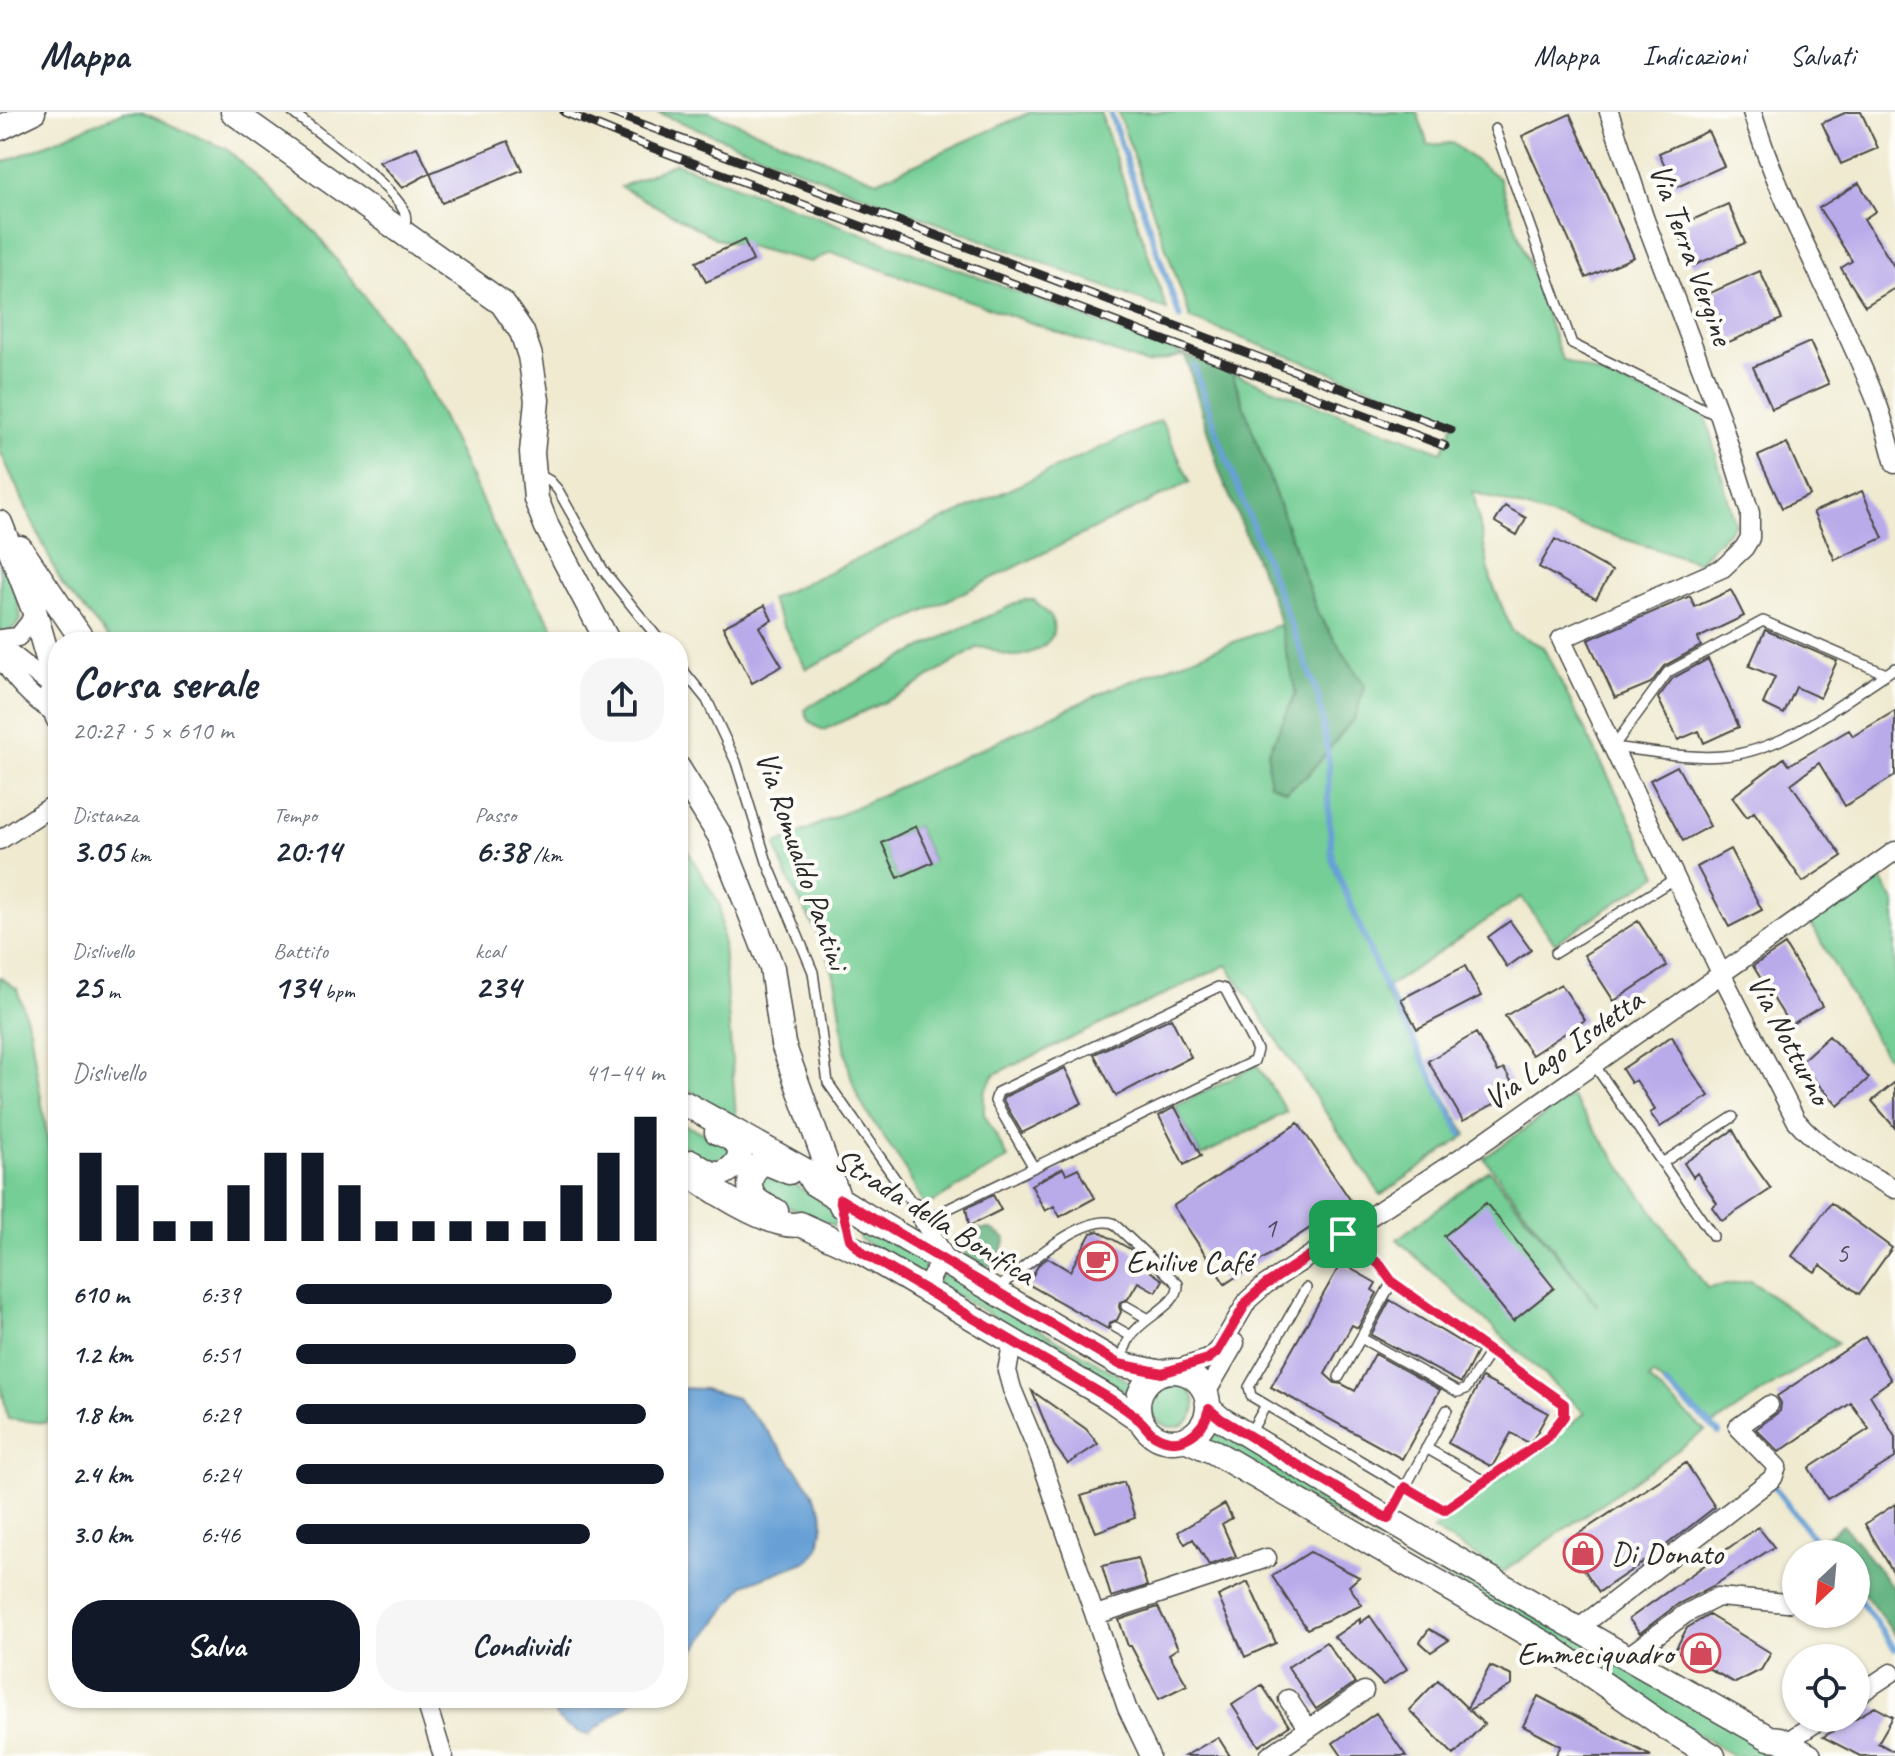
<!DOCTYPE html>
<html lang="it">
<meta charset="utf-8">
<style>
body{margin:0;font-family:Caveat,sans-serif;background:#f6f6f7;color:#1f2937;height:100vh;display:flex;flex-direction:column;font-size:30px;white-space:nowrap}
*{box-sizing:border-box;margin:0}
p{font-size:26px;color:#747a83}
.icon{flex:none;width:44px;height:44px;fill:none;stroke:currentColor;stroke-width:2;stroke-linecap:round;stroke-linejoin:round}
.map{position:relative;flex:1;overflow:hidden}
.panel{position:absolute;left:48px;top:520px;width:640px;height:1076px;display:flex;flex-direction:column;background:#fff;border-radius:32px;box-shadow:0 2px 6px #0004}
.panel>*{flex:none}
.needle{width:52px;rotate:206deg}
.tools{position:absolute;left:1782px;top:1428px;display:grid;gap:16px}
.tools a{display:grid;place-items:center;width:88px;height:88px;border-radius:50%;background:#fff;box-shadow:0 2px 6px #0004;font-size:40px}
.pin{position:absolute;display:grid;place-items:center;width:68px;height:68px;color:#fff;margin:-34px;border-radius:16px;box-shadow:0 4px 12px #0006}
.round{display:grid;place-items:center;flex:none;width:84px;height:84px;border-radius:32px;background:#f6f6f7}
.overview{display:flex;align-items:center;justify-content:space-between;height:136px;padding:0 24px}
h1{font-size:44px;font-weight:700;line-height:60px}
.metrics{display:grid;grid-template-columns:repeat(3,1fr);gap:12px;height:136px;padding:8px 24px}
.metrics div{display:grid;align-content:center}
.metrics b{font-size:34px;font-weight:700}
.metrics small{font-size:22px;font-weight:400}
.metrics p{font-size:22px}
.chart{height:224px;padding:16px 24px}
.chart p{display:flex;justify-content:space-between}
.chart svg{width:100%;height:144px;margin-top:8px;stroke:#111827;stroke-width:6}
.button{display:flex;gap:16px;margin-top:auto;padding:16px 24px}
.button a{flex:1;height:92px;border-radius:32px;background:#111827;color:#fff;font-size:32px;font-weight:700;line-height:92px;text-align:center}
.button a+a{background:#f6f6f7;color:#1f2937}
ul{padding:0 24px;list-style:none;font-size:26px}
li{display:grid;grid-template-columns:128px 96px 1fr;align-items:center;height:60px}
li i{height:20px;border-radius:10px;background:#111827}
header{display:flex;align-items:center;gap:48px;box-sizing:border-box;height:112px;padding:0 40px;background:#fff;border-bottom:2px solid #e0e1e3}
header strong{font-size:38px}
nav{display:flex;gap:44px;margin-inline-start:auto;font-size:28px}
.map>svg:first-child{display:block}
.green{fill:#74ce95;stroke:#507c60;stroke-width:2;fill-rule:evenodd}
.forest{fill:#5fb17e;stroke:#456e54;stroke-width:2}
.water{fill:#68a0d6;stroke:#4a6680;stroke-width:2}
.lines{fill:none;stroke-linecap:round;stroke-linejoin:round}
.stream{stroke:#68a0d6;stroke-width:6}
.building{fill:#b9aaea}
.lane-casing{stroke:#484844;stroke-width:12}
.street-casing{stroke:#484844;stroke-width:21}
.secondary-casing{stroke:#484844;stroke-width:27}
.lane{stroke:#fff;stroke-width:9}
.street{stroke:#fff;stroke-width:18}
.secondary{stroke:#fff;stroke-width:24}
.rail-casing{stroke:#2b2b2b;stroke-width:9}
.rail{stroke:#fdfcf7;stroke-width:6;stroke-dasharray:18;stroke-linecap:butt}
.route-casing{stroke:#fff;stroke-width:16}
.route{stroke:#e11d48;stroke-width:10}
.labels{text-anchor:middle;stroke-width:8;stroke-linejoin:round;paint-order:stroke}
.number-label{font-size:28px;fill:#4e4b5b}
.street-label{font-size:32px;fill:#2b2b2b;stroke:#fdfcf7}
.poi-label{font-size:32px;fill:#2b2b2b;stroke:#fdfcf7;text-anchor:start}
</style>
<header>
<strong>Mappa</strong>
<nav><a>Mappa</a><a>Indicazioni</a><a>Salvati</a></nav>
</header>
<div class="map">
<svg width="1895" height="1644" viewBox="0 0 1895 1644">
<rect width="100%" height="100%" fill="#fdfcf7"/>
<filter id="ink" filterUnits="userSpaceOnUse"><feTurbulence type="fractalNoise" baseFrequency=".0125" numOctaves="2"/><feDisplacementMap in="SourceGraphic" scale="16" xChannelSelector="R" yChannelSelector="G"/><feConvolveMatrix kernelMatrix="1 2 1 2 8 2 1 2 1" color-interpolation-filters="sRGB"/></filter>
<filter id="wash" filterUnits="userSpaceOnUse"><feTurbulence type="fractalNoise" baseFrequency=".006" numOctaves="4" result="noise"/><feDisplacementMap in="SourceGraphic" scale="32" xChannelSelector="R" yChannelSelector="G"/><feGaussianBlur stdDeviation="1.8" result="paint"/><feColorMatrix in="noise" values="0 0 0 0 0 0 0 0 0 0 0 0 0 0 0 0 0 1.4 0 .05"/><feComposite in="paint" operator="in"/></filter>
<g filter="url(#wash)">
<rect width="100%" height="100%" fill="#efead0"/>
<path class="green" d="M123,0H141L227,37L317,122L420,259L501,429L562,530H112L62,473L0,339V52Z
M656,0H710L877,69L1031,0H1100L1167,198L832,71Z
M1118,0H1417L1428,33L1452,31L1499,66L1562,248L1705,303L1735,412L1698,450L1473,380L1491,468L1512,519L1543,535L1658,763L1555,831L1521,785L1383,878L1467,1023L1381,1083L1227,853L995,962L984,980V1002L1008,1046L925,1095C917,1081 910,1066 902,1052C886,1025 864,1004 854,974C840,933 844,888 829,848C815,807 785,775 776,732L1108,578L1281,512L1296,581L1286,679L1309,662L1355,605L1365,574L1318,502L1232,261L1442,340L1455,307L1191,207ZM916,714L933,749L898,766L883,731Z
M675,51L1185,243L1147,252L832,140L811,150L717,127L621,75Z
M1161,308L1190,370L806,557L770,487Z
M0,437L17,485L21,507L14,516L0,522Z
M1024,488H1034L1052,506C1053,511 1054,515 1053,519C1051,536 1021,547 1006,543C993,540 993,534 977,536L905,580L824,618C813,614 808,610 805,598L813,592L951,521Z
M678,723L720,793L736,1005L678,972Z
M1877,760L1895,791V952L1882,939L1809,808Z
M0,865L17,877L30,917L58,1093V1297L45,1311L8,1307L0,1269Z
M1257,953L1287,1000L1201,1044L1175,995Z
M1571,984L1707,1176L1751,1169L1838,1231L1713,1313L1653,1263L1649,1268L1705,1319L1503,1460L1433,1418L1585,1301L1397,1127L1489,1058L1598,1194L1484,1046Z
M678,1010L726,1031L731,1039L721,1054L690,1039L678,1028Z
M760,1061L782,1064L832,1097L838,1115L764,1085Z
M853,1109L932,1155L926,1166L860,1127Z
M942,1161L1132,1271L1127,1280L936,1172Z
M1151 1293a22 22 0 1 1 44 0a22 22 0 1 1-44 0Z
M1212,1317L1777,1639L1781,1644H1734L1691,1618L1598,1554L1206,1328Z"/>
<path class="forest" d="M1185,243L1232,261L1318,502L1365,574L1355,605L1309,662L1286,679L1269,671L1268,641L1296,581L1276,496L1220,361Z
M977,1117H991L1005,1126C1006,1139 985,1167 971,1152C966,1148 965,1139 963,1133L969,1120Z
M1843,1413L1895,1478V1523L1856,1471V1442H1834L1823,1427Z"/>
<path class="water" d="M678,1276L704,1277L736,1286L764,1315L807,1371L822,1398L823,1410L819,1436L810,1448L744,1473L689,1546L678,1554Z
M550,1586H636L588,1623C564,1615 556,1611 550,1586Z"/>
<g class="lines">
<path class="stream" d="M1110,0L1180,206
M1194,254L1221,332L1319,586L1329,651L1328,688L1332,747L1383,871L1462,1022
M1666,1273L1719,1321
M1775,1376L1825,1442
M1856,1483L1895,1537"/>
</g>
<g id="blocks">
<path class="building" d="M1847,0H1861L1878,36L1841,52L1822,11Z
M1570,2L1634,145L1586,166L1522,24Z
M1708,19L1724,54L1675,76L1659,41Z
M508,29L522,58L442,91L430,61Z
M417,35L430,61L402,76L379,50Z
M1859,71L1876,99L1864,107L1895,156V176L1865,194L1841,156L1852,149L1819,96Z
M1728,92L1745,131L1693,154L1676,115Z
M744,128L753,149L706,170L696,150Z
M1760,159L1782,207L1722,233L1701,185Z
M1810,230L1829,272L1772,297L1753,255Z
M1787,331L1810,383L1782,396L1758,344Z
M1862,379L1883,426L1835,448L1813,400Z
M1505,394L1526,406L1517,423L1495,410Z
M1555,427L1612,459L1596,487L1539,455Z
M1731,478L1744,504L1698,526L1701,534L1664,554L1651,571L1615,586L1588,528L1690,484L1695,495Z
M765,493L772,508L759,515L782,554L752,571L723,515Z
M1765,518L1837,549L1820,586L1796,575L1784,602L1763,592L1775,565L1749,554Z
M1708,547L1739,615L1704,631L1699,619L1678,628L1658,586L1673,566Z
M1895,599V664L1845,694L1819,651L1791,672L1842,744L1803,770L1754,700L1747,705L1732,685L1784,646L1789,653L1849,618L1853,624Z
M1677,654L1710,714L1683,729L1650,668Z
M916,714L933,750L898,766L882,731Z
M1730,737L1762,798L1729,815L1697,755Z
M1510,809L1531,838L1507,855L1488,825Z
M1638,809L1667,854L1614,889L1584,843Z
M1785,833L1822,894L1790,913L1753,854Z
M1465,854L1481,884L1417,917L1401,887Z
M1561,872L1585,908L1532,943L1505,904Z
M1171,906L1191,945L1116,984L1094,942Z
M1476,921L1498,960L1504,957L1517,979L1463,1009L1428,949Z
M1672,924L1686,951L1709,984L1660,1015L1650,1001L1655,998L1636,968L1631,971L1622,957Z
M1829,924L1869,966L1838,994L1799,951Z
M1065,956L1082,991L1022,1021L1003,988L1004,985Z
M1895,970V1016L1872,989Z
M1175,995L1201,1044L1184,1053L1159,1004Z
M1298,1011L1351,1089L1225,1172L1173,1094Z
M1733,1018L1748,1045L1771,1077L1722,1109L1712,1095L1717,1091L1697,1061L1693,1065L1684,1051Z
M1063,1056L1066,1062L1078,1056L1095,1086L1060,1105L1054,1094L1045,1099L1031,1073Z
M993,1083L1001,1098L969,1114L966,1096Z
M1486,1091L1554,1176L1513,1209L1444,1124Z
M1831,1091L1892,1136L1859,1182L1821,1153L1815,1160L1792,1144Z
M1098,1119L1130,1137L1140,1147L1138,1151L1163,1168L1156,1180L1138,1170L1128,1187L1120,1190L1119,1195L1121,1200L1117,1208L1109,1211L1108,1217L1028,1172L1039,1152L1048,1146L1070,1159L1091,1121Z
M1341,1151L1376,1171L1372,1178L1377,1181L1358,1216L1352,1213L1325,1262L1335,1271L1342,1272L1355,1279L1375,1242L1440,1278L1402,1347L1271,1275Z
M1390,1188L1477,1240L1461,1271L1371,1223Z
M1865,1225L1891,1268L1870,1283L1895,1325V1346L1827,1387L1809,1356L1869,1317L1851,1291L1779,1340L1756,1317L1780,1299L1781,1291L1777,1284Z
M1482,1266L1548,1301L1534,1326L1529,1331L1511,1321L1492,1355L1448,1331Z
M1032,1279L1086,1317L1098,1332L1068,1352L1054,1333Z
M1686,1351L1715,1395L1651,1445L1599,1480L1566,1430Z
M1124,1370L1135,1406L1096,1420L1081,1384Z
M1225,1392L1232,1406L1222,1412L1236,1444L1209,1453L1193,1427L1185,1432L1178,1420Z
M1895,1392V1463L1865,1412Z
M1758,1415L1774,1435L1713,1474L1678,1492L1640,1521L1629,1507Z
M1310,1440L1359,1465L1349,1474L1362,1493L1307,1517L1272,1464Z
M1138,1446L1147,1474L1111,1485L1102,1454Z
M1248,1470L1276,1531L1245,1545L1218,1484Z
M1158,1495L1178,1536L1169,1542L1187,1573L1159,1587L1131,1534H1128L1119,1508Z
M1709,1503L1771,1541L1761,1558L1735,1571L1675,1538L1687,1516Z
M1370,1504L1407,1557L1383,1573L1334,1525L1360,1507V1511Z
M1429,1517L1449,1528L1431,1540L1420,1530Z
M1326,1530L1355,1571L1316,1597L1288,1555Z
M1490,1554L1512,1564V1573L1469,1598L1484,1612L1454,1643L1409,1598L1438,1568L1467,1596Z
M1262,1573L1289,1614L1259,1634L1232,1593Z
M1538,1584L1651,1644H1555L1561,1634L1523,1614Z
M1875,1595L1893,1605L1878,1631L1895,1640V1644H1860L1823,1625Z
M1376,1601L1406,1644H1342L1333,1631Z
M1218,1625L1230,1644H1185Z"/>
</g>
</g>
<g filter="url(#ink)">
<use href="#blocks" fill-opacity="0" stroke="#484844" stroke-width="2"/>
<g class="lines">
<g class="lane-casing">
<path id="lane" d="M292,0C320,23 389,69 404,99C407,105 406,111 404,117
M1495,17L1572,232L1716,303
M536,361L550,369L558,378L603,458L661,530
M678,552L707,588L736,650L767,750L813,860L828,971L915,1095
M1886,562L1763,509L1668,560L1613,635C1649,639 1687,647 1723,644C1784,639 1836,594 1886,562L1895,556
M1555,841L1676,766
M1593,951L1713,1124
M1662,1051L1733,1005
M925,1108L1254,949L1257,938L1225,877L1218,875L998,980L995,989L1033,1054
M1343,1122L1380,1153L1392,1170L1564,1292C1565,1325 1509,1352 1484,1369
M1306,1176L1249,1275L1251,1284L1444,1398L1484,1369L1426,1336
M996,1178C1020,1158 1082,1102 1113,1111L1178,1172C1180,1192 1142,1206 1131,1224C1126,1231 1124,1241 1120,1249
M1126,1194L1147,1206
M1115,1215L1131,1224
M1361,1226L1458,1280L1466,1277L1490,1240
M1339,1265L1392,1170
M1250,1321L1266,1293
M1388,1407L1447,1298"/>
</g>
<g class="street-casing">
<path id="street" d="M1609,0L1645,108L1720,305L1750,401V426L1744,436L1723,456L1561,527L1721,861L1796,1008C1823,1040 1859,1057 1895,1077
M1752,0C1783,102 1839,194 1878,293C1885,312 1889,332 1895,352
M0,527L18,525L30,510L34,498
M0,533L53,575
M0,543C13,567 33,588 55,601
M0,728L58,690
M915,1095L943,1142L929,1170L932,1181
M1013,1228L1007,1259L1012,1277L1037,1337L1127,1596L1150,1644
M1172,1259L1208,1247L1218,1239L1248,1188L1265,1173L1474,1037L1895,739
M1206,1281L1235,1231
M1096,1503L1267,1446
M1579,1516L1773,1366L1777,1355L1738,1315L1769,1293
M1627,1545L1685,1502L1718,1485L1787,1491
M1856,1584L1891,1561
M425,1586L443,1644
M1288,1587L1308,1617
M1790,1633L1794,1625L1823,1606
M1269,1644L1364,1579"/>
</g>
<g class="secondary-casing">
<path id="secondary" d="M233,0L502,191L522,220L530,244L537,288L532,341L536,387L547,415L608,530
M0,16L33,0
M0,411L34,498L55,571
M20,436L84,530
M58,567L51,584L58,606
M678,656L720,724L772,856L783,932L841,1093
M678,991H684L806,1059L813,1071L870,1106L1119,1252L1162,1261
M692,1050C699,1055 706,1061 716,1062C728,1063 744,1048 739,1035C735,1027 724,1023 717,1020
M678,1052C698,1071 775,1120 800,1112L863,1141L1107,1285L1142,1309
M776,1099C770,1096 763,1093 758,1089C744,1078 750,1056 765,1050L789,1060
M1138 1294a35 35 0 1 1 70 0a35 35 0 1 1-70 0Z
M1209,1297L1221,1307C1402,1417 1585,1522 1769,1626L1779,1627L1809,1644
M1185,1327L1214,1340L1552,1536L1664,1614L1713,1644"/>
</g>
<use href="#lane" class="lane"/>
<use href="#street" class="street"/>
<use href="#secondary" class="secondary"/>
<g class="rail-casing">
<path id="rail" d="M564,0L632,28L1445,334
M610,0L1451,318"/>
</g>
<use href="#rail" class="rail"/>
</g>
</g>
<g class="lines" filter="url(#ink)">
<g class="route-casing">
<path id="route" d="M840,1087L1119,1252L1162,1261L1208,1247L1218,1239L1248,1188L1265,1173L1343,1122L1380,1153L1392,1170L1564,1292V1304L1548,1325L1444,1398L1405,1375L1388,1407L1221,1307L1209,1297C1203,1321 1180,1338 1156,1324C1148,1320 1145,1312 1138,1307C1129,1298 1118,1292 1107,1285L863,1141L850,1127Z"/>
</g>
<use href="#route" class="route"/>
</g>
<defs>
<g id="cafe-ring" transform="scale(2)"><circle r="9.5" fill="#fdfcf7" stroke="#d1495b" stroke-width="1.5"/><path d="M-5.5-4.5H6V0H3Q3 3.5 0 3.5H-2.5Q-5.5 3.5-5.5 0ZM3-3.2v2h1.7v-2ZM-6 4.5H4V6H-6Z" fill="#d1495b"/></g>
<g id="shop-ring" transform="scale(2)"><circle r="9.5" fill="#fdfcf7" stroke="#d1495b" stroke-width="1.5"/><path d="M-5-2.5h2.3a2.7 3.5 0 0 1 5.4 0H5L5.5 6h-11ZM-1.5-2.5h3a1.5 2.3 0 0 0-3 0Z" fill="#d1495b"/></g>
</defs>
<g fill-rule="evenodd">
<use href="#cafe-ring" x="1098" y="1149"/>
<use href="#shop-ring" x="1583" y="1441"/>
<use href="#shop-ring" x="1701" y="1541"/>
</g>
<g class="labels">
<g class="number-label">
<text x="1270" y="1125">1</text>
<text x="1842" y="1150">5</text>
</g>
<g class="street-label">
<text transform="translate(1692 142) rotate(70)" y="11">Via Terra Vergine</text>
<text transform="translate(803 748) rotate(71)" y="11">Via Romualdo Pantini</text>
<text transform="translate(1790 927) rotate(62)" y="11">Via Notturno</text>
<text transform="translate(1563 937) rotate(-35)" y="11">Via Lago Isoletta</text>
<text transform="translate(935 1104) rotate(32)" y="11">Strada della Bonifica</text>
</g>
<g class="poi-label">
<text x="1126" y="1160">Enilive Café</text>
<text x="1611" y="1452">Di Donato</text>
<text x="1673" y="1552" text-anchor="end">Emmeciquadro</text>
</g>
</g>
</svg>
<div class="tools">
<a><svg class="needle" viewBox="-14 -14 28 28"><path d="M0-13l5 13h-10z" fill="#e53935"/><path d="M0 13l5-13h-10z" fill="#747a83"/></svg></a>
<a><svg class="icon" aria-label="locate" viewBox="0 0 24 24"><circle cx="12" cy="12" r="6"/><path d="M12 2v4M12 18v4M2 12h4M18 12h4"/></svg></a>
</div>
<div class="pin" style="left:1343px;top:1122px;background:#1e9e55"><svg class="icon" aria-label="arrive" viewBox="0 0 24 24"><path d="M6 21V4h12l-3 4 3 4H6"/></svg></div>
<section class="panel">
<div class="overview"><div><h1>Corsa serale</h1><p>20:27 · 5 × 610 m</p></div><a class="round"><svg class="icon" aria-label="share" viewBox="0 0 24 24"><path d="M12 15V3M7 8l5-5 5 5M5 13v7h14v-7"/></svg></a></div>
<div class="metrics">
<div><p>Distanza</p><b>3.05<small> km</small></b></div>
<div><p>Tempo</p><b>20:14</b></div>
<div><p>Passo</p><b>6:38<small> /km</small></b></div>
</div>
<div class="metrics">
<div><p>Dislivello</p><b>25<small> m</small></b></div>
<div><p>Battito</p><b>134<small> bpm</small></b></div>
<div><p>kcal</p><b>234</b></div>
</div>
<div class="chart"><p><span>Dislivello</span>41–44 m</p>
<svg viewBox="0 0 160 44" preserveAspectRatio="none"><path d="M5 44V17M15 44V27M25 44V38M35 44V38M45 44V27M55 44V17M65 44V17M75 44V27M85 44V38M95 44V38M105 44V38M115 44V38M125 44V38M135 44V27M145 44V17M155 44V6"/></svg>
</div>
<ul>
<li><b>610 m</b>6:39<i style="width:86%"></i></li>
<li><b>1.2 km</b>6:51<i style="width:76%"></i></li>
<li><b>1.8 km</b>6:29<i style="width:95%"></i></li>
<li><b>2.4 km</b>6:24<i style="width:100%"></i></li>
<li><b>3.0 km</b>6:46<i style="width:80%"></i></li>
</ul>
<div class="button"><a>Salva</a><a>Condividi</a></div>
</section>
</div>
